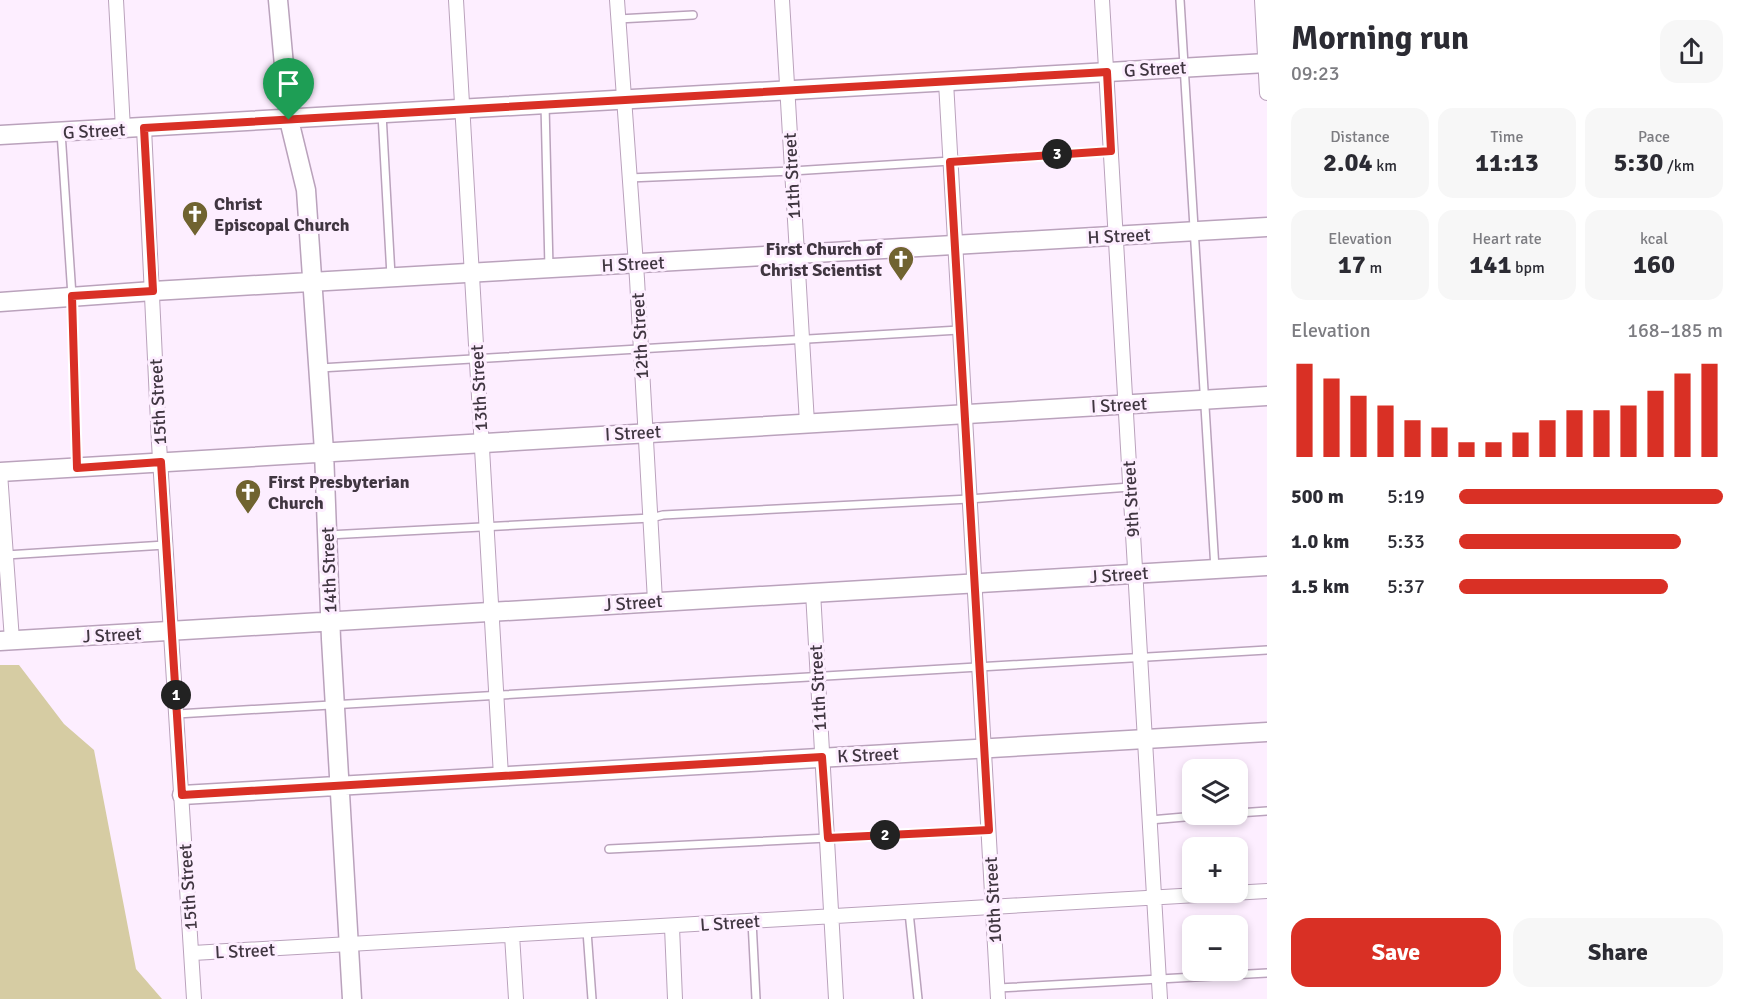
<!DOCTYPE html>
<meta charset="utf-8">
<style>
body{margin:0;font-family:Signika,sans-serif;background:#f7f7f7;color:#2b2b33;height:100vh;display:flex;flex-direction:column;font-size:22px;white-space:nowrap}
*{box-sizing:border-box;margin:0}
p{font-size:20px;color:#7c7c81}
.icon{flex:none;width:33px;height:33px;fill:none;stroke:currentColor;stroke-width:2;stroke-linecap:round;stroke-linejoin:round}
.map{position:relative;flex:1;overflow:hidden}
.sheet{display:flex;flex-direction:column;background:#fff;width:480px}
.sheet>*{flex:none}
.controls{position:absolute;left:1182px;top:759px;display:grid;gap:12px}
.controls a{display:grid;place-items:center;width:66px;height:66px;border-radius:12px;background:#fff;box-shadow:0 3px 9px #0003;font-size:30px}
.pin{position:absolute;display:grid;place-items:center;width:51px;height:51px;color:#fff;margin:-62px -26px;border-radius:50% 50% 50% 0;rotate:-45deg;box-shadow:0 0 6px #0007}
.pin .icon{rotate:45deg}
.km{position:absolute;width:30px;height:30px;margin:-15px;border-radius:50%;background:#222;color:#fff;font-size:16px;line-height:30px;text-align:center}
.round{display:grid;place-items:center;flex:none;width:63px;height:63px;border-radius:18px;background:#f7f7f7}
.headline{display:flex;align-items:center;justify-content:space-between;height:102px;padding:0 24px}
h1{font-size:33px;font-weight:700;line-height:45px}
.metrics{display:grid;grid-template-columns:repeat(3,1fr);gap:9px;height:102px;padding:6px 24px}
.metrics div{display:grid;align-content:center;border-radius:15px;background:#f7f7f7;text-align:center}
.metrics b{font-size:26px;font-weight:700}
.metrics small{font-size:16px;font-weight:400}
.metrics p{font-size:16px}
.chart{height:168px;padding:12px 24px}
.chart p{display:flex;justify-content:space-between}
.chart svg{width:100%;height:108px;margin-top:6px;stroke:#d93025;stroke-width:6}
.primary-button{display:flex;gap:12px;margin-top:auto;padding:12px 24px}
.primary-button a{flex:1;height:69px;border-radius:18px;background:#d93025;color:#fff;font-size:24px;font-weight:700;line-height:69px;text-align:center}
.primary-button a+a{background:#f7f7f7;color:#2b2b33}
ul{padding:0 24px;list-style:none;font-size:20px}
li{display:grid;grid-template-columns:96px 72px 1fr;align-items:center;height:45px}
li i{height:15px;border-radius:8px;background:#d93025}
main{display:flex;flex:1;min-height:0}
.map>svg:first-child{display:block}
.green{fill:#d6cca3}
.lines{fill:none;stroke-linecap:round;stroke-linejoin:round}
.lane-casing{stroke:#baa2bc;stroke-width:10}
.street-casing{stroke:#baa2bc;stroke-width:16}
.secondary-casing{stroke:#baa2bc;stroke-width:21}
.lane{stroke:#fff;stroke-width:7}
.street{stroke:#fff;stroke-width:14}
.secondary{stroke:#fff;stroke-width:18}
.route-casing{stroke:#fff;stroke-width:12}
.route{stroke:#d93025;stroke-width:8}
.labels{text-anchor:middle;stroke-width:6;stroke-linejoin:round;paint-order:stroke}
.street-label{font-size:18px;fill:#403641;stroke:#fdeeff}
.poi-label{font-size:18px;font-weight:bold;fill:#403641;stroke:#fdeeff;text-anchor:start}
</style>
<main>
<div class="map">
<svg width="1267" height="999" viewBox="0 0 1267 999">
<rect width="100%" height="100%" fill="#fdeeff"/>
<path class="green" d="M0,665H19L64,724L94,750L136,969L162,999H0Z"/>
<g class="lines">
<g class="lane-casing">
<path id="lane" d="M1180,0L1215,569
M618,19L693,15
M545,105L549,268
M382,114L391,276
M61,132L72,296L77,465
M629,178L792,171L1111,151
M320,368L959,330
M328,535L651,518L663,515L969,499L1130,487
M6,555L165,545
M177,714L1267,650
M1238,813L1267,811
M1150,820L1219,814
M609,849L989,830
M909,912L918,999
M752,921L756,999
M587,931L592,999
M998,988L1267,973"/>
</g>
<g class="street-casing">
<path id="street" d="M116,0L123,129
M456,0L501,776
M617,0L637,279L655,601
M782,0L807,423
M1102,0L1160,999
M1262,0L1267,93
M946,82L998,999
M144,128L159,443L194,999
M0,473L12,640
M813,592L836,999
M672,927L675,999
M512,935L516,999
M193,953L1267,891"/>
</g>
<g class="secondary-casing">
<path id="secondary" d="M278,0L289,120L306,190L324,451L331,639L352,999
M0,135L1267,63
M0,302L153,291L1267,227
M0,472L1267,396
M0,641L1267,566
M182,795L1267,732"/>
</g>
<use href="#lane" class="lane"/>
<use href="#street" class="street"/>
<use href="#secondary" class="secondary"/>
</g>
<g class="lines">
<g class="route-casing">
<path id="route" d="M1107,72L1111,151L950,162L989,830L828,838L822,757L182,795L161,462L77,468L72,296L153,291L144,128Z"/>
</g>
<use href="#route" class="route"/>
</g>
<defs>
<g id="church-pin" transform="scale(1.35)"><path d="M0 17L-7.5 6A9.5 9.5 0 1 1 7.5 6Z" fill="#706330" stroke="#fdeeff"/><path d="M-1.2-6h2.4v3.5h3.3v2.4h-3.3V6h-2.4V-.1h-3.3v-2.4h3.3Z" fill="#fff"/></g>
</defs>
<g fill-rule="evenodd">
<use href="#church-pin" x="195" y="214"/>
<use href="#church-pin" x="901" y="259"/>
<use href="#church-pin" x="248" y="492"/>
</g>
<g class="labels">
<g class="street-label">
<text transform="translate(1155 69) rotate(-3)" y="6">G Street</text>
<text transform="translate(94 131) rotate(-3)" y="6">G Street</text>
<text transform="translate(792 176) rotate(-93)" y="6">11th Street</text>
<text transform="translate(1119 236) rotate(-3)" y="6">H Street</text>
<text transform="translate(633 264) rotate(-3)" y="6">H Street</text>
<text transform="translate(640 336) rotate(-93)" y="6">12th Street</text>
<text transform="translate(479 388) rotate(-93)" y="6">13th Street</text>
<text transform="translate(158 402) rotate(-93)" y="6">15th Street</text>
<text transform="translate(1119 405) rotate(-3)" y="6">I Street</text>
<text transform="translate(633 433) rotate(-3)" y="6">I Street</text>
<text transform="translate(1131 499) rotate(-93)" y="6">9th Street</text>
<text transform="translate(329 570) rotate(-92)" y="6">14th Street</text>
<text transform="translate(1119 575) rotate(-4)" y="6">J Street</text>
<text transform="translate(633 603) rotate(-4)" y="6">J Street</text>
<text transform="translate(112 635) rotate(-3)" y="6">J Street</text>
<text transform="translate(818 688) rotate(-93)" y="6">11th Street</text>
<text transform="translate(868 755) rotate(-3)" y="6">K Street</text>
<text transform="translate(188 887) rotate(-94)" y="6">15th Street</text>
<text transform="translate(993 900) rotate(-93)" y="6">10th Street</text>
<text transform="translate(730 923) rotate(-4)" y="6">L Street</text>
<text transform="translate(245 951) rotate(-3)" y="6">L Street</text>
</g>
<g class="poi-label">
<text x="214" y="210">Christ<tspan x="214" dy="21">Episcopal Church</tspan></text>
<text x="882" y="255" text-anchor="end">First Church of<tspan x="882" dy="21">Christ Scientist</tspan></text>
<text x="268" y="488">First Presbyterian<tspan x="268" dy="21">Church</tspan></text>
</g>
</g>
</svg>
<div class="controls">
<a><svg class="icon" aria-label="layers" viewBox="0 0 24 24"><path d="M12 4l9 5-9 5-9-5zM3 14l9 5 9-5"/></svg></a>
<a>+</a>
<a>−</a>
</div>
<div class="pin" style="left:289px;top:120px;background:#1e9e55"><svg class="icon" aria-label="arrive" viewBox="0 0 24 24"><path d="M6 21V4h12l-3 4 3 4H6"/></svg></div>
<b class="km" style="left:176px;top:695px">1</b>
<b class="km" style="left:885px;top:835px">2</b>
<b class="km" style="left:1057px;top:154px">3</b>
</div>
<section class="sheet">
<div class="headline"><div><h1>Morning run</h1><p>09:23</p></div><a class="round"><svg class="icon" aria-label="share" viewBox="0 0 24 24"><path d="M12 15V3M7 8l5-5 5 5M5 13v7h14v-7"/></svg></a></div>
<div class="metrics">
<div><p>Distance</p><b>2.04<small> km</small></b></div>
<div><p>Time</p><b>11:13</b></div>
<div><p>Pace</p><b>5:30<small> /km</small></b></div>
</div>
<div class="metrics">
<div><p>Elevation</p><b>17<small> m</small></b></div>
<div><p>Heart rate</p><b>141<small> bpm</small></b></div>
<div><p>kcal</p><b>160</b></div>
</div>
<div class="chart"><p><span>Elevation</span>168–185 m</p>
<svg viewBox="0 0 160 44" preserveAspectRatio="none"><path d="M5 44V6M15 44V12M25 44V19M35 44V23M45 44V29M55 44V32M65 44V38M75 44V38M85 44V34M95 44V29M105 44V25M115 44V25M125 44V23M135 44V17M145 44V10M155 44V6"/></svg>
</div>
<ul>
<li><b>500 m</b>5:19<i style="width:100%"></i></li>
<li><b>1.0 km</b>5:33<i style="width:84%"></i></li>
<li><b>1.5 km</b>5:37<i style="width:79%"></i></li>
</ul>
<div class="primary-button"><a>Save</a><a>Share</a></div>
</section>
</main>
